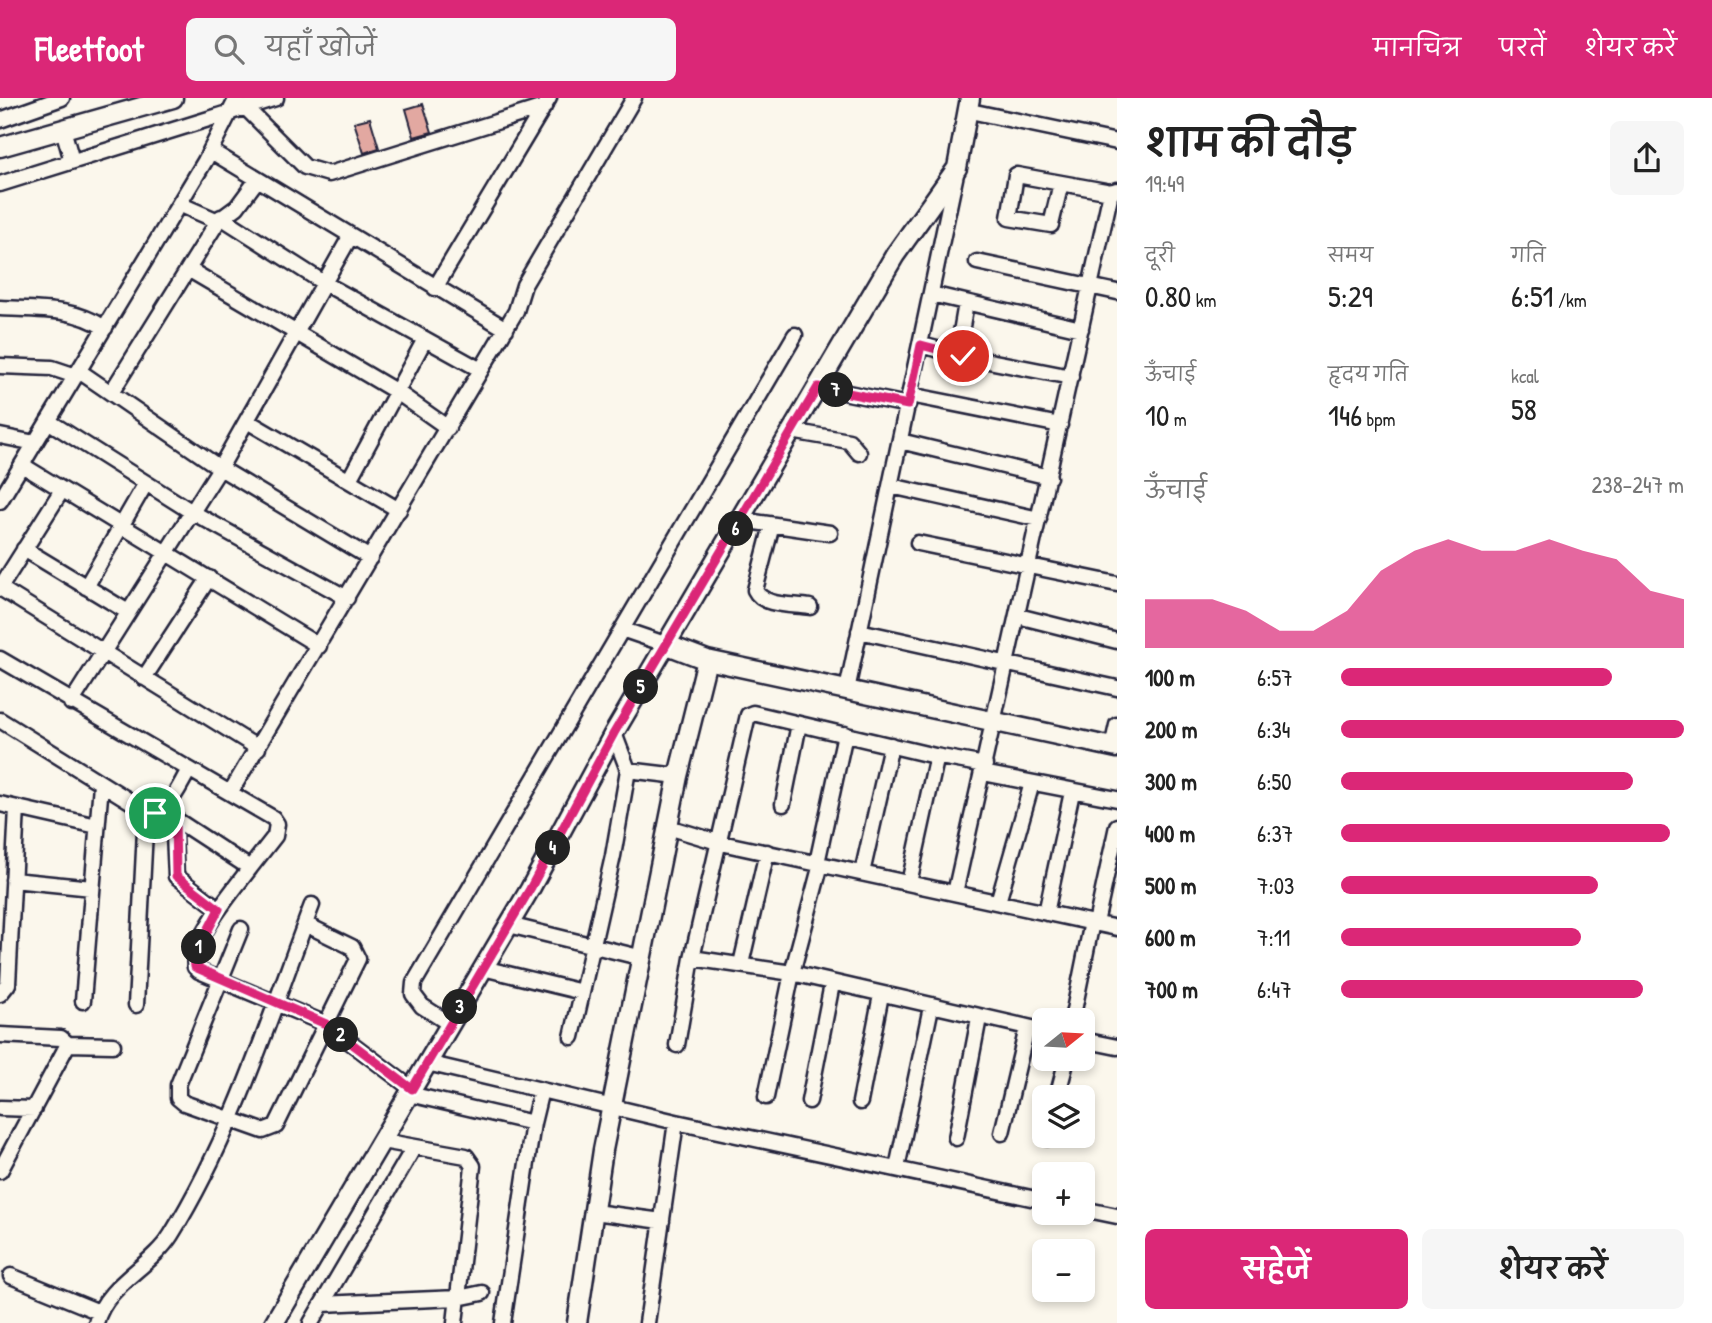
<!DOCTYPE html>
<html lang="hi">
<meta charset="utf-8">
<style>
body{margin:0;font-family:"Patrick Hand","Playpen Sans Deva",sans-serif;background:#f6f6f6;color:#222;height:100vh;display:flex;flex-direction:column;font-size:26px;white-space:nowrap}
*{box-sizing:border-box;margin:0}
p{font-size:23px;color:#767676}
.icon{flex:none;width:38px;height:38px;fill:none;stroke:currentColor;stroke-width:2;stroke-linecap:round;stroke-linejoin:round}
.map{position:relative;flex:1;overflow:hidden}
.side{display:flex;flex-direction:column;background:#fff;width:595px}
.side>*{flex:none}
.needle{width:46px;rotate:72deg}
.fabs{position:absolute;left:1032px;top:910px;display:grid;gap:14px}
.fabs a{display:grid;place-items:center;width:63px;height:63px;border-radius:10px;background:#fff;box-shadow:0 4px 10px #0003;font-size:35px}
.pin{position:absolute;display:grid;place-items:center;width:60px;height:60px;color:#fff;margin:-30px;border:4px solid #fff;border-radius:50%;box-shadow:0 2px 7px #0007}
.km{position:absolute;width:35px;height:35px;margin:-18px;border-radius:50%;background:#222;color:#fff;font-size:19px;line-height:35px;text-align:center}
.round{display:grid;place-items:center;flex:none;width:74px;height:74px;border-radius:10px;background:#f6f6f6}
.overview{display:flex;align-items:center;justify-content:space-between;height:119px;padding:0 28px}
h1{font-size:38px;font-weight:600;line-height:52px}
.figures{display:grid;grid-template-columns:repeat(3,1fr);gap:10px;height:119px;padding:7px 28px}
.figures div{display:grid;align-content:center}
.figures b{font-size:30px;font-weight:600}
.figures small{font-size:19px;font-weight:400}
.figures p{font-size:19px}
.chart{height:196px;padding:14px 28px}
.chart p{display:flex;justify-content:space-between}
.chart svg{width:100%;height:126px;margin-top:7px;fill:#db2777;opacity:.7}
.primary-button{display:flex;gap:14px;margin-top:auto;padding:14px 28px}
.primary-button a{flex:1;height:80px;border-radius:10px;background:#db2777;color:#fff;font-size:28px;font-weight:600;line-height:80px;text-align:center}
.primary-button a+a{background:#f6f6f6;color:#222}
ul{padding:0 28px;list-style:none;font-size:23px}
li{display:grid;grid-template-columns:112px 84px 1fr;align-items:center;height:52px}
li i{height:18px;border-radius:9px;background:#db2777}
header{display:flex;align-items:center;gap:42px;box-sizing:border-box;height:98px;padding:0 35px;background:#db2777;color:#fff}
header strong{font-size:33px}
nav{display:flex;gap:38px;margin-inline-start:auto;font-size:24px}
.search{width:490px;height:63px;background:#f6f6f6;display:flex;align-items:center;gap:18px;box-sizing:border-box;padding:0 24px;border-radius:10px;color:#767676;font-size:26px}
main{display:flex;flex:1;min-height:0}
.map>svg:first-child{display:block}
.building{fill:#e2a8a1;stroke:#22223b;stroke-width:2}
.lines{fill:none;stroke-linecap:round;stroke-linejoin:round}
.minor-casing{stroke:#22223b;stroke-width:19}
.tertiary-casing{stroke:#22223b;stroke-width:23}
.minor{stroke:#fbf7ec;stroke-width:14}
.tertiary{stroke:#fbf7ec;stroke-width:18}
.route-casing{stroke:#fff;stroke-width:14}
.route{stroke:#db2777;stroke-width:9}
</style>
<header>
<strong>Fleetfoot</strong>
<div class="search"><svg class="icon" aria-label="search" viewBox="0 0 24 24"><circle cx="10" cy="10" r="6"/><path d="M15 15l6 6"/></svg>यहाँ खोजें</div>
<nav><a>मानचित्र</a><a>परतें</a><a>शेयर करें</a></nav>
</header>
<main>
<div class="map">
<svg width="1117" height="1225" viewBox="0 0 1117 1225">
<rect width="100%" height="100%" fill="#fbf7ec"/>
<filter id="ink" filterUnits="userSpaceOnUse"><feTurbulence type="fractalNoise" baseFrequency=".0143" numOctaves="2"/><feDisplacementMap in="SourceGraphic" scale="14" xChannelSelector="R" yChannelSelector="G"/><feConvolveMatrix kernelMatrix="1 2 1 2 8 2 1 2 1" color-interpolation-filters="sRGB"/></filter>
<g filter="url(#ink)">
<path class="building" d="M423,6L432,34L414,39L406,11Z
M370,20L379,50L364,55L354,24Z"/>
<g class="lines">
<g class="minor-casing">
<path id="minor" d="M245,9L305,69L329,76L544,9
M970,13L1117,44
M0,22L62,0
M63,31L72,63
M211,53L506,231
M1061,85L1051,127L1009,120L1016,77H1017L1111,94L1117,92
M0,86L276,0
M179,106L218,123
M221,119L324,185L481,272
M977,164L1117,194
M188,171L397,294L448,330
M435,190L549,0
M931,196L1081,231
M966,205L958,252L963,258L1071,279
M0,210C37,212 73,209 105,230
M921,247L963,258
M0,268L52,270L76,278
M79,273L220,370L370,460
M818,289L908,307
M111,295L218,123L237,109L257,82
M910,297L1060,327
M48,323L192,414L347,500
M247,323L399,412
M791,333L849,343L859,355
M0,338L35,345
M900,343L1049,379
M22,367L319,548
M349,382L425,241
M891,388L1039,421
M0,403L205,63L237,0
M741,422L830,435
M772,427L755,492C763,509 793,506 810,509
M918,445L1117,486
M24,451L128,514
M86,489L146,385
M0,490L258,650
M0,490L62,392
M1018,518L1117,543
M624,532L665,546
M859,533L1117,590
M0,561L230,695L516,213L524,187L634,0
M144,580L209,480
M847,592L957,71
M71,605L220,370L350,139
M0,622L146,713C169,718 178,689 189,672
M1112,649L1117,627
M935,658L985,667
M628,672L678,678
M983,675L1117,701
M230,695L273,720L277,726L275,738L250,770
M0,706L97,728
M783,706L799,626
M173,716L176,778L219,811
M175,721L250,770C235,790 189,844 195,869L199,873L326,926L358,861L352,849L305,826
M668,729L721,745L1117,830
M817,765L845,636
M862,775L891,647
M13,782L92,790
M955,795L1111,94
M998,804L1032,685
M1046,815L1072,694
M1096,825L1117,728
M509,827L643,860
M241,831L178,987V1000L184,1005L263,1033L276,1028L326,926L412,991
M692,860L792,875L1045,933
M741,866L767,754
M483,870L582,894
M0,896L8,886L17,710
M83,903L101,686
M136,907L146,713
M1072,922L1092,824
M450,926L422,908L413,896L414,885L795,237
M0,937L61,940L68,946L0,1073
M572,939L613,758L628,672L614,635
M1083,942L1117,949
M68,946L113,947
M677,947L692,860L748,617L753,615L935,658L936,662L909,785
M427,965L676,1024L1045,1103
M409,996L533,1025
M766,999L792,875L821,766
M1057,999L1067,961
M809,1003L832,886
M860,1004L881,897
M0,1010L34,1011
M1002,1035L1027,930
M956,1040L979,920
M1047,1040L1048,1038
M382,1043L466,1058L473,1068L455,1225
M897,1070L931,909
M1083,1111L1117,1118
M594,1114L662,1123
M11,1178L99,1214
M322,1206L458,1200L482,1195
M96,1225C106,1186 150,1170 171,1137C234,1035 270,918 312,807
M311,1225L413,1051
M503,1225L533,1025L541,992
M647,1225L676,1024"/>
</g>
<g class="tertiary-casing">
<path id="tertiary" d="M0,49L173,0
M665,546L707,562L1117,650
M274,1225L530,791L614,635L895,157L957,70L970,0
M577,1225L603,1052L678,678L707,562"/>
</g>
<use href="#minor" class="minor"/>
<use href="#tertiary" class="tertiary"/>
</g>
</g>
<g class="lines" filter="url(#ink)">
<g class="route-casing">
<path id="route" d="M155,715L166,709L175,721L176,778L219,811L194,859L195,869L326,926L412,991L530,791L614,635L818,289L908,307L921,247L963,258"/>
</g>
<use href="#route" class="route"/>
</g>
</svg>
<div class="fabs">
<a><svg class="needle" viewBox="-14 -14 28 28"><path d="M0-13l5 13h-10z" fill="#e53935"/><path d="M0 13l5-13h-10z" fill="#767676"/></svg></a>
<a><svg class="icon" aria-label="layers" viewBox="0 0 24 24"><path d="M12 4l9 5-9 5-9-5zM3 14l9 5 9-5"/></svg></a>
<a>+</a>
<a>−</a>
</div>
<div class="pin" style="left:155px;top:715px;background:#1e9e55"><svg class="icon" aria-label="arrive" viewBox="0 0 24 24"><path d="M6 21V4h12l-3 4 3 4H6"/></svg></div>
<div class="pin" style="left:963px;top:258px;background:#d93025"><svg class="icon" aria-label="check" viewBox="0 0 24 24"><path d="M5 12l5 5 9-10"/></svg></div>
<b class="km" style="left:199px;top:849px">1</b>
<b class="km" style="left:341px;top:937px">2</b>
<b class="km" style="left:460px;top:909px">3</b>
<b class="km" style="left:553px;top:750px">4</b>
<b class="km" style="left:641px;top:589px">5</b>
<b class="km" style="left:736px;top:431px">6</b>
<b class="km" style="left:836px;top:292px">7</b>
</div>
<section class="side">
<div class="overview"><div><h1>शाम की दौड़</h1><p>19:49</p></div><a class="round"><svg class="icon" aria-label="share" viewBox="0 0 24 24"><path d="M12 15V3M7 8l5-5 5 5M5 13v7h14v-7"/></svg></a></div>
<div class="figures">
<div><p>दूरी</p><b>0.80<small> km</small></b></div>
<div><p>समय</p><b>5:29</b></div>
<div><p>गति</p><b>6:51<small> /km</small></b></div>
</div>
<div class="figures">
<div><p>ऊँचाई</p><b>10<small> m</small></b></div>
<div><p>हृदय गति</p><b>146<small> bpm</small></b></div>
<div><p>kcal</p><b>58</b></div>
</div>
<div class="chart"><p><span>ऊँचाई</span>238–247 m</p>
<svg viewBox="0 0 160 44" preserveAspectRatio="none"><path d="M0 44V27L10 27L20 27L30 31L40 38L50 38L60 31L70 17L80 10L90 6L100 10L110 10L120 6L130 10L140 13L150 24L160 27V44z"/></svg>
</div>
<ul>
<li><b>100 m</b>6:57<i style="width:79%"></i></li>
<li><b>200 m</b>6:34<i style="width:100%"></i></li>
<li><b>300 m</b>6:50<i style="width:85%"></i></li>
<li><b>400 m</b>6:37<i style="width:96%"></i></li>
<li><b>500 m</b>7:03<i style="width:75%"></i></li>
<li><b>600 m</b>7:11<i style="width:70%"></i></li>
<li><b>700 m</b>6:47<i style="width:88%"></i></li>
</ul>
<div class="primary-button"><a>सहेजें</a><a>शेयर करें</a></div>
</section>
</main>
